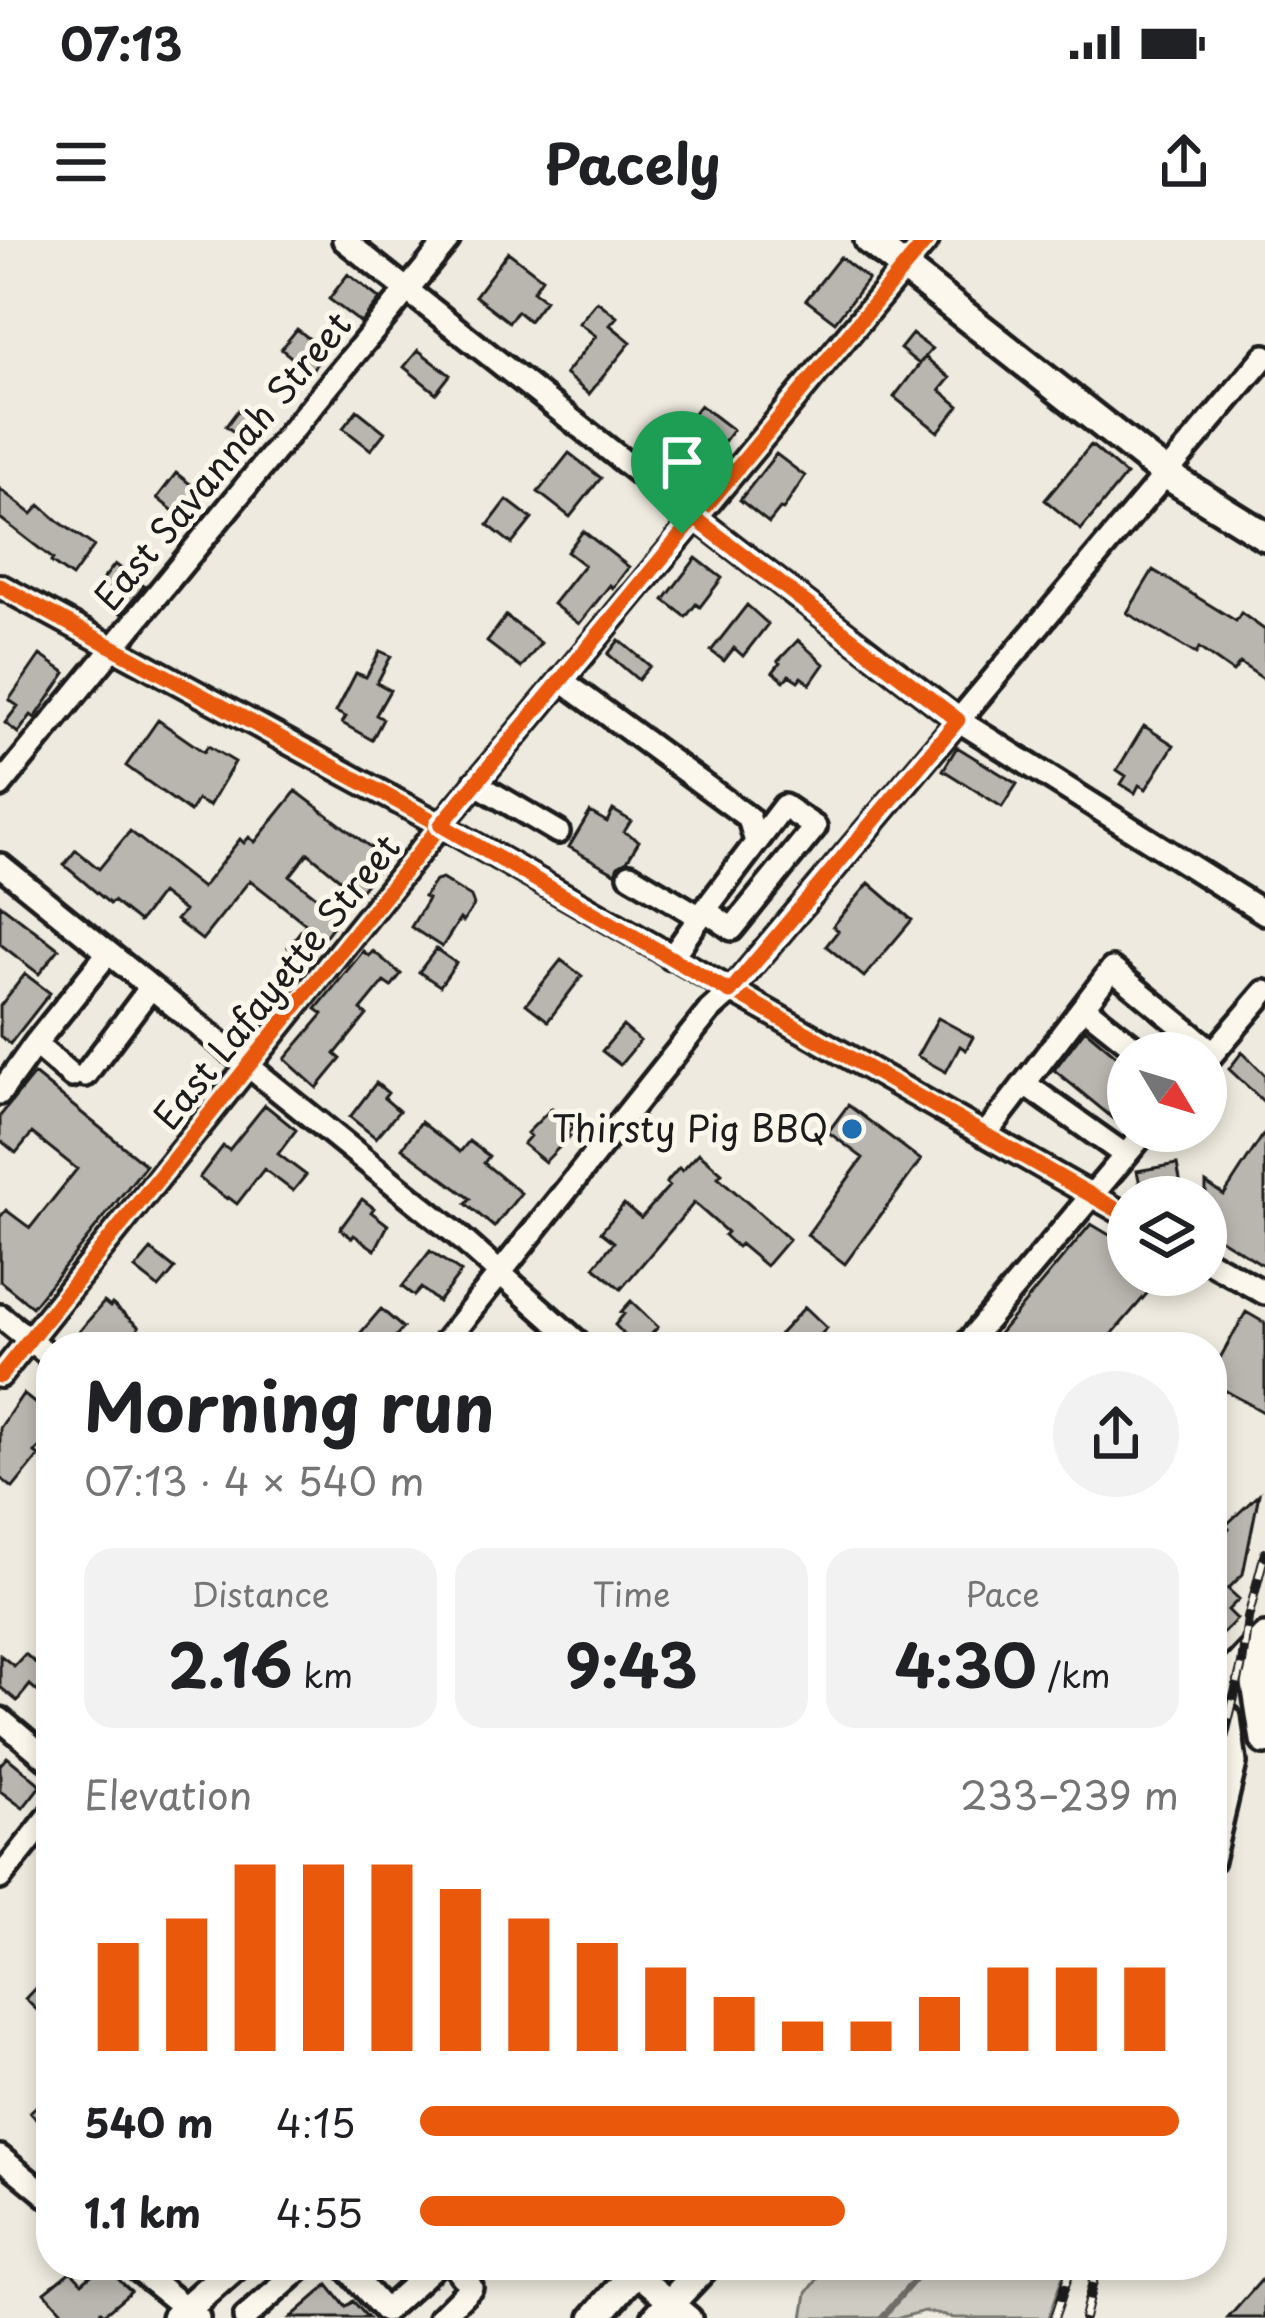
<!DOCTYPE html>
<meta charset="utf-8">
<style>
body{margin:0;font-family:"Playpen Sans",sans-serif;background:#f2f2f2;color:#202124;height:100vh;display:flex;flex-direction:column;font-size:45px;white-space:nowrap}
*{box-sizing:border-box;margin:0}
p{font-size:39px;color:#757577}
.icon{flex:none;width:66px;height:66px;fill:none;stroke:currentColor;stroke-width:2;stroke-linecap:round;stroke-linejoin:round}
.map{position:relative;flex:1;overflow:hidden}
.sheet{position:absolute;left:36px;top:1092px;width:1191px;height:948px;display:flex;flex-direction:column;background:#fff;border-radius:48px;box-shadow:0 6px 18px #0003}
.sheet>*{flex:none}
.needle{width:78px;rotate:128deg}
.tools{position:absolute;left:1107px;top:792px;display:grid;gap:24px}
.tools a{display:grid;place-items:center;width:120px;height:120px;border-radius:50%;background:#fff;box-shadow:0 6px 18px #0003;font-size:60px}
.pin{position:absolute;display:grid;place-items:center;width:102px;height:102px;color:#fff;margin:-123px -51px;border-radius:50% 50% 50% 0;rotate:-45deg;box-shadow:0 0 12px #0007}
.pin .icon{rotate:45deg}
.round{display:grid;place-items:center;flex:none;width:126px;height:126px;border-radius:63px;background:#f2f2f2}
.headline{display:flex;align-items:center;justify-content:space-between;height:204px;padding:0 48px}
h1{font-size:66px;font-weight:700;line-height:90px}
.stats{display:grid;grid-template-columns:repeat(3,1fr);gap:18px;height:204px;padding:12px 48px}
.stats div{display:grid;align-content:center;border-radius:30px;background:#f2f2f2;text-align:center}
.stats b{font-size:60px;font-weight:700}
.stats small{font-size:33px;font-weight:400}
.stats p{font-size:33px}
.chart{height:336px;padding:24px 48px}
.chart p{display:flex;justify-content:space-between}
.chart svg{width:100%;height:216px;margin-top:12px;stroke:#ea580c;stroke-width:6}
ul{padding:0 48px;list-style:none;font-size:39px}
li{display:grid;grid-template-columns:192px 144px 1fr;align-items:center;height:90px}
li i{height:30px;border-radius:15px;background:#ea580c}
.status{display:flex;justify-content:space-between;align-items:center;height:84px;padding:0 60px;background:#fff;direction:ltr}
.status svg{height:33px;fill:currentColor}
header{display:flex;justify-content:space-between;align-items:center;height:156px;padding:0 48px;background:#fff;font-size:54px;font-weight:700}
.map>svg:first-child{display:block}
.green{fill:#ceccc2;stroke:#75746f;stroke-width:3}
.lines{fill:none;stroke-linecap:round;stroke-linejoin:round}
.stream{stroke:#6f6d69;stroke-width:6}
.building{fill:#b9b6af;stroke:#1c1c1c;stroke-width:3}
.minor-casing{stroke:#1c1c1c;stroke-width:30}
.major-casing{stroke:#1c1c1c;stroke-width:36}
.minor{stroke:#fbf7ec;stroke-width:21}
.major{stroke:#fbf7ec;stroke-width:27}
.rail-casing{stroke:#1c1c1c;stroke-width:10}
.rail{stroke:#fbf7ec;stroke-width:6;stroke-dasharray:18;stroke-linecap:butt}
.cycleway-casing{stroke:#fbf7ec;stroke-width:22}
.cycleway{stroke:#e8590c;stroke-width:15}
.route-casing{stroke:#fff;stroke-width:24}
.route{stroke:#ea580c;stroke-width:15}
.poi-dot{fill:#1f6fb2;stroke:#fbf7ec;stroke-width:4.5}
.labels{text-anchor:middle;stroke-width:10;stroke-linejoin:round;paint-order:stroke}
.street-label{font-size:36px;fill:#1c1c1c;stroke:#fbf7ec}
.poi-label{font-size:36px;fill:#1c1c1c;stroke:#fbf7ec;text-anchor:end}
</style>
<div class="status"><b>07:13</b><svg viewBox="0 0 49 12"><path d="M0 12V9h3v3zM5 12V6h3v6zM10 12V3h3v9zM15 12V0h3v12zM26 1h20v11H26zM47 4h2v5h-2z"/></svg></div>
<header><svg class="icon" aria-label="menu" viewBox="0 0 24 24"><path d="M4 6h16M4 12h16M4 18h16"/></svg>Pacely<svg class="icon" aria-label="share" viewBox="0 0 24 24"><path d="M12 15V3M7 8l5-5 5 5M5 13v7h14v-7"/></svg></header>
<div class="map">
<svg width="1265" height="2078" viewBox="0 0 1265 2078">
<rect width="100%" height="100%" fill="#eeeadf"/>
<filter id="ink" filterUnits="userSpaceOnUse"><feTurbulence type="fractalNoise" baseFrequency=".00833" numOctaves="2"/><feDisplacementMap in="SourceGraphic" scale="24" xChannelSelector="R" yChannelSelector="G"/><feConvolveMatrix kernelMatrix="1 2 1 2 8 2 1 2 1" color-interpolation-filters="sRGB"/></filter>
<g filter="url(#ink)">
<path class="green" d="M828,2025H1067L1048,2078H954L924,2071L899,2078H803L807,2053Z"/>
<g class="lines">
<path class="stream" d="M882,2078L927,2025"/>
</g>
<path class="building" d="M508,12L542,38L533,51L545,60L529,81L517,71L509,82L475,56Z
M840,17L868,39L835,82L806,60Z
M348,34L380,59L361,83L329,59Z
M597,61L617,77L610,85L631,102L589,154L565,134L596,96L579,83Z
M297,89L326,112L310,132L281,109Z
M912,94L932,109L919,124L900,109Z
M418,110L450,135L436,153L404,127Z
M925,117L950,138L940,150L959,166L938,192L894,157Z
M700,165L733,190L700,233L667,207Z
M238,170L259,186L246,202L226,186Z
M357,170L385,192L371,210L343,188Z
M1091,205L1126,235L1081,290L1045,260Z
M569,213L601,238L570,277L538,252Z
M776,214L805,236L783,270L780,269L769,283L740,260Z
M176,233L206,256L186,281L157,258Z
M0,249L32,274L40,265L58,281L94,306L72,337L51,322L53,319L0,278Z
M507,260L532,279L512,304L488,285Z
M583,291L629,327L613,348L610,345L579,384L553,364L584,325L567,312Z
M696,318L722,338L700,367L696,364L686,377L664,360Z
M115,324L144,346L122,374L93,352Z
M1153,330L1236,381L1241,373L1265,390V440L1240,423L1233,432L1199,408L1196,414L1127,373Z
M747,365L768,384L743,416L734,408L724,421L711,411Z
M506,376L541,403L521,428L487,402Z
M619,400L650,426L638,440L608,414Z
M798,400L824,424L810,444L801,437L798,441L789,435L784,441L773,432L780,423L778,421Z
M380,411L391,416L377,443L390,450L376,475L383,479L372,500L342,483L346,477L336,472L356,433L366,437Z
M40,415L66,433L35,478L31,475L18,493L5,483L18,466L9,460Z
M158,480L204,512L208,506L235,522L209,566L197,560L190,572L126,526Z
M1144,486L1174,505L1146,549L1139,545L1135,553L1121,544L1126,536L1117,530Z
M957,507L1017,544L1002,567L943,530Z
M296,551L386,619L358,654L308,613L290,636L324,663L320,667L337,681L306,721L288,707L306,684L250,640L202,700L176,680L184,671L161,653L139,682L113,661L110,664L64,625L76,610L99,629L130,591L202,648L240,599L244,603L249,597L255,602Z
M613,570L631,581L624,592L639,601L627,621L618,626L615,633L569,607L590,572L607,582Z
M442,639L471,657L474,665L463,682L460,679L442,707L411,687L428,659L424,657L435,641Z
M869,643L912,680L864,737L826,706L838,691L833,686Z
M0,664L59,709L39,734L0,704Z
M436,709L456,723L440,746L419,732Z
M363,711L369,716L373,711L401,734L391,747L384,742L361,770L367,775L335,814L341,819L317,848L285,819L323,774L316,769Z
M561,720L582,736L548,781L526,764Z
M25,734L50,753L10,804L0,796V766Z
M938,778L973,797L966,810L960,806L946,832L917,816Z
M623,786L640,801L620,825L602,811Z
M1085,789L1128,825V877L1121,885L1054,830Z
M1242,812L1265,835V863L1229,829Z
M34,834L146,925L32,1067L0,1041V977L6,970L30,988L77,929L32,893L16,913L0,900V876Z
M376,843L388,853L384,858L399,871L376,898L350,877Z
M265,865L296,890L278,914L306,935L293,951L264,929L237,964L228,957L227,959L199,938L223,906L229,910Z
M848,865L921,920L845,1024L807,995L863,918L828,892Z
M552,868L574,886L567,894L570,896L545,922L523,904L530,896L527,893Z
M421,882L460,912L469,901L489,916L484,923L521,953L494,987L466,964L471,959L402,908Z
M1265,892V1026L1206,990V943L1224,955Z
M699,913L722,933L718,937L789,999L766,1026L740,1004L737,1007L724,995L727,992L694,963L621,1049L594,1027L614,1002L601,992L624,964L641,978L669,946L666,943L679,928L682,931Z
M1177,924L1182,950L1163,953L1161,946L1141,949L1137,931Z
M362,959L374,968L371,972L388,985L375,1010L354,995L352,998L340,989Z
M1091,984L1128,1006V1035H1163L1101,1107H988Z
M151,1010L175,1029L159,1048L135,1029Z
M430,1011L461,1032L438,1062L421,1048L414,1056L402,1047Z
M631,1061L658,1087L640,1107H637L615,1085L624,1074L621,1072Z
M104,1062L110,1067L112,1064L139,1087L123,1107H96L78,1093Z
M805,1067L827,1088L809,1107H768Z
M381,1069L403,1088L386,1107H369L357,1097Z
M1246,1072L1265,1083V1173L1212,1143V1132Z
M23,1154L51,1176V1194L35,1213L39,1216L13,1248L0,1238V1188Z
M1259,1254L1243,1334L1228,1349L1239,1359L1228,1370L1237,1379L1212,1404V1306L1229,1289L1225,1286Z
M25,1414L51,1436V1463L30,1445L17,1461L0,1447V1415L14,1426Z
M7,1517L41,1545L23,1568L0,1551V1525Z
M51,1731V1783L25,1759Z
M51,1853V1896L30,1872Z
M103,2025L131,2051L104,2074L101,2071L93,2078H68L45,2052L71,2031L82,2043Z
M1265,2036V2078H1228Z
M328,2045L346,2067L353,2061L368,2078H290Z"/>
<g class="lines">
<g class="minor-casing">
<path id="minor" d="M344,0L683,268L958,480L1265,673
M0,346L441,585L1128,976
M561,440L749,578L756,602
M475,543L558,592
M0,546L448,0
M0,625L455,993L583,1107
M630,635L700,677
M671,718L705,670L732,689L815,587L784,566L705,670
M1084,767L1142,813
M1207,820L1265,752
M85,835L151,747
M72,836L35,804L108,713
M1025,844L1125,915
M0,853L35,804
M985,895L1112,729L1213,812
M1206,1020L1265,1053
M0,1076L51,1117
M441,1107L710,770L730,752L1265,116
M964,1107L1146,891
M0,1136L441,585L927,0
M0,1479L51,1522
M1212,1620L1235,1523L1229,1477
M0,1638L51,1574
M0,1917L51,1959
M132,2025L198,2078
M344,2025L385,2071L436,2025
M626,2025L690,2078
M245,2078L305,2025
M440,2078L471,2047L454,2025"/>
</g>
<g class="major-casing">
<path id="major" d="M869,0L1167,235L1265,296
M1265,1414L1256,1443L1265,1500
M1212,1454L1265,1398
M176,2078L236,2025
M595,2078L641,2025
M656,2078L706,2025"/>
</g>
<use href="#minor" class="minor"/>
<use href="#major" class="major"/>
<g class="rail-casing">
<path id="rail" d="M1212,1548L1242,1424L1248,1378L1265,1313
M1054,2078L1072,2025
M1084,2078L1097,2025"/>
</g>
<use href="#rail" class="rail"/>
<g class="cycleway-casing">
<path id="cycleway" d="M0,346L441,585L1128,976
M0,1136L441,585L927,0"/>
</g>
<use href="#cycleway" class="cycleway"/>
</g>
</g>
<g class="lines" filter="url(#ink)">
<g class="route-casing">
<path id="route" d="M695,278L958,480L730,752L441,585Z"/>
</g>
<use href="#route" class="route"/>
</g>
<circle class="poi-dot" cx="852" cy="889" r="12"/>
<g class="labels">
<g class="street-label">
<text transform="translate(223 221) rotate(-50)" y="13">East Savannah Street</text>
<text transform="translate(277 742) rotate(-51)" y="13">East Lafayette Street</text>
</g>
<g class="poi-label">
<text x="828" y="902">Thirsty Pig BBQ</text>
</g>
</g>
</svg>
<div class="tools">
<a><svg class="needle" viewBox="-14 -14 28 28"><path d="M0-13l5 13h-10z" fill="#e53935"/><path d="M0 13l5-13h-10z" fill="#757577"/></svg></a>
<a><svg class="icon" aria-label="layers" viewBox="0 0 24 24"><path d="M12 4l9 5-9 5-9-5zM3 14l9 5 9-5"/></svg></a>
</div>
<div class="pin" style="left:682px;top:294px;background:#1e9e55"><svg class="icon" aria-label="arrive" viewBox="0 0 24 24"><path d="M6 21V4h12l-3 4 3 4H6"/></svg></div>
<section class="sheet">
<div class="headline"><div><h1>Morning run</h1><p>07:13 · 4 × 540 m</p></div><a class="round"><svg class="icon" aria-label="share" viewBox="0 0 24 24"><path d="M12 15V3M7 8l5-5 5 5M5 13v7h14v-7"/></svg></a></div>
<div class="stats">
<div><p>Distance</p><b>2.16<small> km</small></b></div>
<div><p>Time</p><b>9:43</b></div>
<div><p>Pace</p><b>4:30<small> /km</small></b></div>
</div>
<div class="chart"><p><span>Elevation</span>233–239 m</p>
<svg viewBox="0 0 160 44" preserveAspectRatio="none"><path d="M5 44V22M15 44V17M25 44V6M35 44V6M45 44V6M55 44V11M65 44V17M75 44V22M85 44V27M95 44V33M105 44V38M115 44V38M125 44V33M135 44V27M145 44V27M155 44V27"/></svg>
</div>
<ul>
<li><b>540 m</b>4:15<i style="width:100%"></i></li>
<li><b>1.1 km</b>4:55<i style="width:56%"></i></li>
</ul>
</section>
</div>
